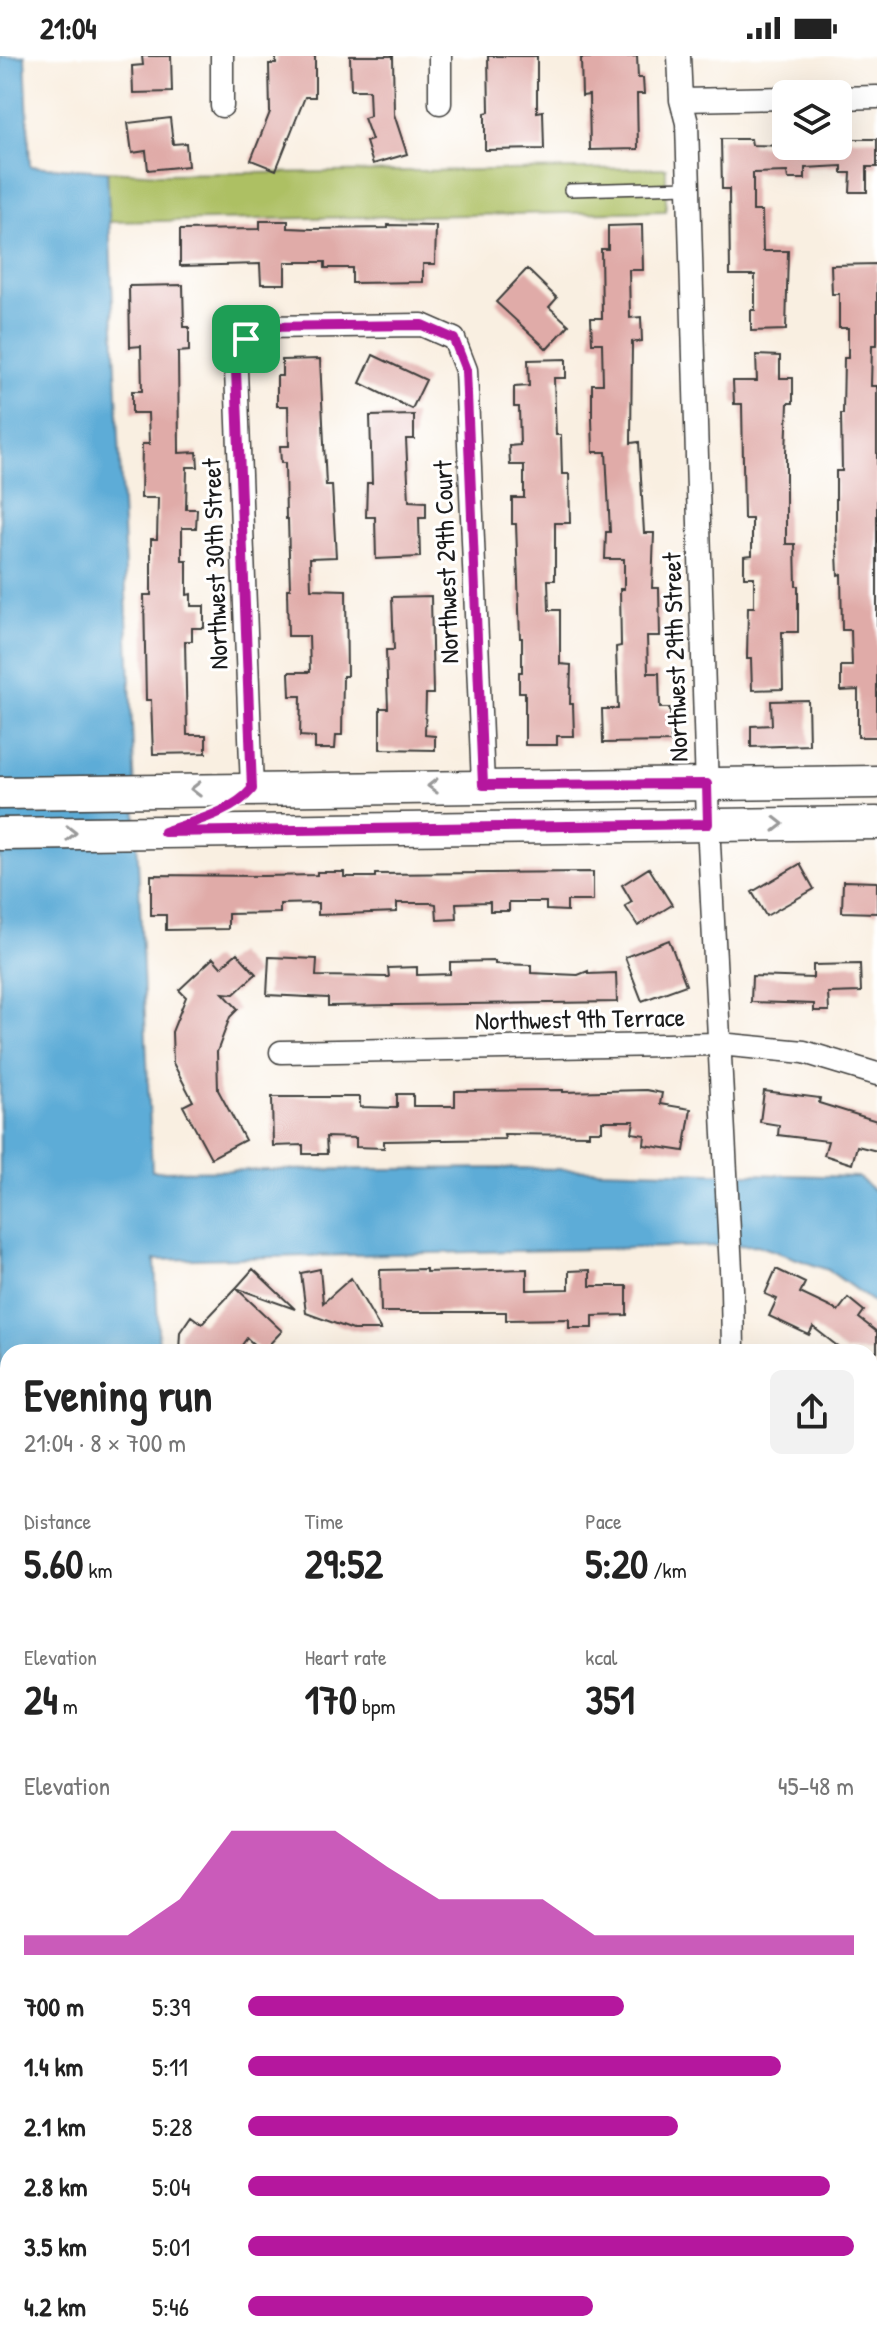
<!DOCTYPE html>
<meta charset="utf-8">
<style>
body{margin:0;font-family:"Patrick Hand",sans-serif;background:#f2f2f2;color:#222;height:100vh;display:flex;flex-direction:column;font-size:30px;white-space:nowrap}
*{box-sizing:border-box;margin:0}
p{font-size:26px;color:#767676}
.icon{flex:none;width:44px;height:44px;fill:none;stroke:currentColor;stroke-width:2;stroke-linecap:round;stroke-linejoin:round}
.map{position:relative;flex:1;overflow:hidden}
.side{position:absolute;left:0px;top:1288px;width:878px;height:1008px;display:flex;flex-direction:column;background:#fff;border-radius:24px 24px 0 0;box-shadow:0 8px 32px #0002}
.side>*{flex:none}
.buttons{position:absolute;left:772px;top:24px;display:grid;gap:16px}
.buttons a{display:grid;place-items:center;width:80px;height:80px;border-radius:12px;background:#fff;box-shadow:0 8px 32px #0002;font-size:40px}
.pin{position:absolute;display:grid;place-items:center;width:68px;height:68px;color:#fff;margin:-34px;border-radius:16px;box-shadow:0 4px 12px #0006}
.round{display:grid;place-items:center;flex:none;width:84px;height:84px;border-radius:12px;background:#f2f2f2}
.overview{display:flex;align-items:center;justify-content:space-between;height:136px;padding:0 24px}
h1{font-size:44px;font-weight:700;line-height:60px}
.metrics{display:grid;grid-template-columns:repeat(3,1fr);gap:12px;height:136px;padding:8px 24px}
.metrics div{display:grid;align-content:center}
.metrics b{font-size:40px;font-weight:700}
.metrics small{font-size:22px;font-weight:400}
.metrics p{font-size:22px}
.chart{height:224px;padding:16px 24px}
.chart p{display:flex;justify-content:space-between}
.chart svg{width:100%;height:144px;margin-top:8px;fill:#b5179e;opacity:.7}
ul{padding:0 24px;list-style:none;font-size:26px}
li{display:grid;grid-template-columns:128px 96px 1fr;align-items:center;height:60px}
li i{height:20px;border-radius:10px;background:#b5179e}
.status{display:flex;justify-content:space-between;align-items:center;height:56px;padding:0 40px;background:#fff;direction:ltr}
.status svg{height:22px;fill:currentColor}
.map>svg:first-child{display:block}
.green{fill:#adc064;stroke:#646e40;stroke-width:2}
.water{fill:#5dacd7;stroke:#3c647a;stroke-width:2}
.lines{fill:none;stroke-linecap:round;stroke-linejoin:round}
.canal{stroke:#5dacd7;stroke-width:20}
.building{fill:#e0aba8}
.lane-casing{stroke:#3d3c3a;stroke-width:14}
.street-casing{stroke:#3d3c3a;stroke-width:25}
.secondary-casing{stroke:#3d3c3a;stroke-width:35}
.lane{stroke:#fff;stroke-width:11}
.street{stroke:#fff;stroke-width:22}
.secondary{stroke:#fff;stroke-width:32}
.oneway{stroke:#999}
.route-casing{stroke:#fff;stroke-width:16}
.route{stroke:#b5179e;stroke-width:10}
.labels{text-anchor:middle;stroke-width:6;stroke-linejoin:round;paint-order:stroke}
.street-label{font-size:26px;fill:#1c1c1c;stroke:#fff}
</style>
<div class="status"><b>21:04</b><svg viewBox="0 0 49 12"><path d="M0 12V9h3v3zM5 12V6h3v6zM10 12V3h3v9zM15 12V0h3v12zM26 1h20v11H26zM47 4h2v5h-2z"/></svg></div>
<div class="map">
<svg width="877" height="2296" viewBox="0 0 877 2296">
<rect width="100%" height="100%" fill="#fff"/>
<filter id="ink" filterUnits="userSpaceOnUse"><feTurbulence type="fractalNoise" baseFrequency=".0125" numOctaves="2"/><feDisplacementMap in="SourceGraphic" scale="16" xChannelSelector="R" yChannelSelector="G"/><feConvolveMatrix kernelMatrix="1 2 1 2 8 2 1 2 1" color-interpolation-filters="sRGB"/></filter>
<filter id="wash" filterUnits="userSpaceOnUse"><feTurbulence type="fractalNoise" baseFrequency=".006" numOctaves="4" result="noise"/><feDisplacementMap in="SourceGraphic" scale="32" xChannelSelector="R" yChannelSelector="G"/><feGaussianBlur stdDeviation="1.8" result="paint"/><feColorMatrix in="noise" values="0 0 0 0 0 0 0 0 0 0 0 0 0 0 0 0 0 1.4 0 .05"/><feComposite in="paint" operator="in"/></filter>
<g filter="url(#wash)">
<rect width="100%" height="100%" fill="#f9efe1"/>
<path class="green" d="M666,112V155L109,166L107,115L162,118Z
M870,2216H877V2296H737V2288H870Z"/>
<path class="water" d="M0,0H25L30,110L107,115L152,1115L519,1112L858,1121L877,1137V1249L828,1214L757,1189L155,1204L159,1296H8V1753L0,1547Z
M34,2288H202V2296H34Z"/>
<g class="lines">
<path class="canal" d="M870,1939L877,1934
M337,2296L346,2288"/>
</g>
<g id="blocks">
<path class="building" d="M142,0H171L172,36L133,37L132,10L143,9Z
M276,0H315V41H305L276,114L251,104L270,56L269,8H276Z
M350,0H393L394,58L407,98L373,108L366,86L372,84L364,62L370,60L369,34H351Z
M488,0H537V56L543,55L544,93L485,94V57L489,56Z
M637,0L638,22H643L644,38H637L638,93L590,94L589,39L582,40L581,2Z
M170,62L173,88L186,87L188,110L148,114L146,95L132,97L128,67Z
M721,83H751L752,89L786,90H843V83H877V111H867V136H850L851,117H842V110L805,112V123H788L787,116L753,117V155H762L763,195H788L786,274L751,275V254H755V219H730L729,133H722Z
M260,165H288V172L312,173L388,172V169L436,170L435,208H423V226L352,227V212H325V206H285V228H261L260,208L180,210V174L260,173Z
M642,169L643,214H629L630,262L641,261L642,285L632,286L631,387L639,386L644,477H654L652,532H659L660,580H647L648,617H659L660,652H670L671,686L603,687L602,653H618L616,591L621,590L620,533H624V503H605L606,476H610L606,396H593L592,362V328H603L602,287H592L591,262H602L601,193H608V170Z
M877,208V289H872L871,330H877V681H858V634L841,635V610H852L851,574H842L841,518L838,519L836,473V415H842L841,358H843L844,302H848V272H839V238H832L831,209Z
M527,213L557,242L549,251L569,269L547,293L496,246Z
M183,229L184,271H189V295L178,296L179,397L197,396L198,411H187L186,453H197L196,472H182V505H187V539L191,538V550H204V572H192V585H185L187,679H206V697L153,698L151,644H146L144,539H151V483H157L158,442H141L142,388H149L148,357H132V335H142L141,290L130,291L129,230Z
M373,299L426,324L412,353L360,327Z
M756,299L780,300V322H793V347H788L786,396V488H795L796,530H798V576H782L783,633L752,634L751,603H747L748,551H754V521H744V500L752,499V463H744L742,348H734L733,325H757Z
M320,303L326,429H332L336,501L310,502L311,533L346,534L347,620H343L342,679H336L335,693H315V681L300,680L301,640H290L289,616H310L309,580H288L287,533H290L288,463H286L285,407H281L280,390H289L288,350H277V320H282V304Z
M566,303V322H554L556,379H561L562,418H569L570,467H555V524H548L549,554H560V608L571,609L570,648H573L574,680H557V689H525V636H519V616H522V582H520L516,468H512V442H524V409H510L509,390L520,389L519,351H514V331L529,330L528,304Z
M414,359V383H406L409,445L426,446V462H419L420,501L376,503L375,461H366L367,427H372L370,360Z
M431,540L433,638H426L425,679L435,680V694L380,693V652H388L386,594H394L392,541Z
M808,644L809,689L751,691V670L772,669L771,645Z
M800,808L814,833L766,860L752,836Z
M649,812L672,849L638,870L625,850L632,846L622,829Z
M317,816H344V821H375V818L593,816V845H567V855L546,854V846H509V855H490V846L456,847L457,863L437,864L436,848L431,847H397V856L318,859V847L280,848V857L228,858V873L166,874V859H151V819L263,820L317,819Z
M843,825L877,826V857L842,856Z
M669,884L686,929L642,945L625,901Z
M237,897L256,918L234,938L223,937L238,953L230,961L217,996L218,1034L245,1084L211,1102L183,1050L193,1045L173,1007L172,976L186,941L179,934L213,902L221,911Z
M269,901L317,903L316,920L389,921L388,912L417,911V919L450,918V906L495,905V908L531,909V917L578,919L588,915V918L616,917L617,946L328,950V942L267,939Z
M860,908L861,936L828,937L829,955H814V948L751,946L752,920L813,922V909Z
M563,1034V1036L646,1034L662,1037L660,1048L691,1053L684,1095L644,1089L645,1079L632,1077L634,1065H602V1075H589V1079L504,1078L505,1083L384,1085V1092L356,1091V1082L326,1081L327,1098H303V1089L273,1090L272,1041H360V1051L397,1052V1038H413V1050H455V1035Z
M764,1035L820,1042L819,1047L877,1065V1095L857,1090L852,1108L824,1099L828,1085L778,1079L779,1069L760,1066Z
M253,1213L295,1253L236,1232Z
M320,1213L323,1247L351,1222L381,1274H353L306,1257L301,1217Z
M426,1213V1216L527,1213V1234L569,1233V1215L590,1214V1230H627V1259L593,1260V1272H569V1263L506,1264V1256H381L380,1214Z
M776,1213L805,1227L800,1237L838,1255L848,1242L864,1255L859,1262L877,1276V1296H845L813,1271L809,1279L769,1260L777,1243L765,1238Z
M236,1232L282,1275L262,1296L247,1282L237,1296H179L180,1276L191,1260L202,1268Z"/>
</g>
</g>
<g filter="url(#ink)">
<use href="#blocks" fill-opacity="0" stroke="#3d3c3a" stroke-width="2"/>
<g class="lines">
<g class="lane-casing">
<path id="lane" d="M570,134L689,131
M0,1947H3
M0,2154H8"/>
</g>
<g class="street-casing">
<path id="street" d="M222,0V50
M679,0L681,44L687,67L708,768L732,1233L733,1296
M838,42L877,41
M681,44L786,42
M440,47V0
M252,733L236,314L246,283L261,271L422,269L454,283L466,314L483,729
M281,996L719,988L804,996L877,1018
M870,1430L877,1442
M870,1743L877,1739"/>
</g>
<g class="secondary-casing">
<path id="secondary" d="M0,737L877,726
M0,778L877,767"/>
</g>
<use href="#lane" class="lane"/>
<use href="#street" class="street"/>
<use href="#secondary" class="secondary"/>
</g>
<defs><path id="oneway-chevron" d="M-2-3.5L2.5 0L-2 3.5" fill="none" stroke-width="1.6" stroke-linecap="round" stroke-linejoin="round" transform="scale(2)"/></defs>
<g class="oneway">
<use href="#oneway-chevron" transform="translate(433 730) rotate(179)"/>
<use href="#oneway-chevron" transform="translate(196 733) rotate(179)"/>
<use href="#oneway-chevron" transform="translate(778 768)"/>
<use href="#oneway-chevron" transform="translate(71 777)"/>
</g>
</g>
<g class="lines" filter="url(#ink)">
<g class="route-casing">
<path id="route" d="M422,269L454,283L466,314L483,729L707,728L708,768L164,776C194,765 232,757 252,733L236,314L246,283L261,271Z"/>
</g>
<use href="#route" class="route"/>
</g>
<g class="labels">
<g class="street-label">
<text transform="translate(446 506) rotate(-92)" y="9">Northwest 29th Court</text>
<text transform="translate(215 508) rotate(-92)" y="9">Northwest 30th Street</text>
<text transform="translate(675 601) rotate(-92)" y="9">Northwest 29th Street</text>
<text transform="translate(580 963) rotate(-1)" y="9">Northwest 9th Terrace</text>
</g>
</g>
</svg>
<div class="buttons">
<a><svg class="icon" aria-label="layers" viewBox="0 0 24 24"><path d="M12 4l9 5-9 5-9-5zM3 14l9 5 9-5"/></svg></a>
</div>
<div class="pin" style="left:246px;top:283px;background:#1e9e55"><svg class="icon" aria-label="arrive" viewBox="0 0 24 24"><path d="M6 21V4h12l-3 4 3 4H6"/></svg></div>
<section class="side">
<div class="overview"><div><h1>Evening run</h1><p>21:04 · 8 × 700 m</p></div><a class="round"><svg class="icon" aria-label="share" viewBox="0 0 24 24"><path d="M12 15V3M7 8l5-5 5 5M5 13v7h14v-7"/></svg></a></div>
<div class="metrics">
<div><p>Distance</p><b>5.60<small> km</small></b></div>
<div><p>Time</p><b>29:52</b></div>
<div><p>Pace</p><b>5:20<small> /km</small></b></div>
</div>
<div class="metrics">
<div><p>Elevation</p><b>24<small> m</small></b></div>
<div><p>Heart rate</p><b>170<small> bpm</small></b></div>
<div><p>kcal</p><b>351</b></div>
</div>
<div class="chart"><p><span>Elevation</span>45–48 m</p>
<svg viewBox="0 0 160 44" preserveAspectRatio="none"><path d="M0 44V38L10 38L20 38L30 27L40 6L50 6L60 6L70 17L80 27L90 27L100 27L110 38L120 38L130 38L140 38L150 38L160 38V44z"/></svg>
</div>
<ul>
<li><b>700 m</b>5:39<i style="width:62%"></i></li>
<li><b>1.4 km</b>5:11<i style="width:88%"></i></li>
<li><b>2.1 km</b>5:28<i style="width:71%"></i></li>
<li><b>2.8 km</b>5:04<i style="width:96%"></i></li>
<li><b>3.5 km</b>5:01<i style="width:100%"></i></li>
<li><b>4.2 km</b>5:46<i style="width:57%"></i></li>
</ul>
</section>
</div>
